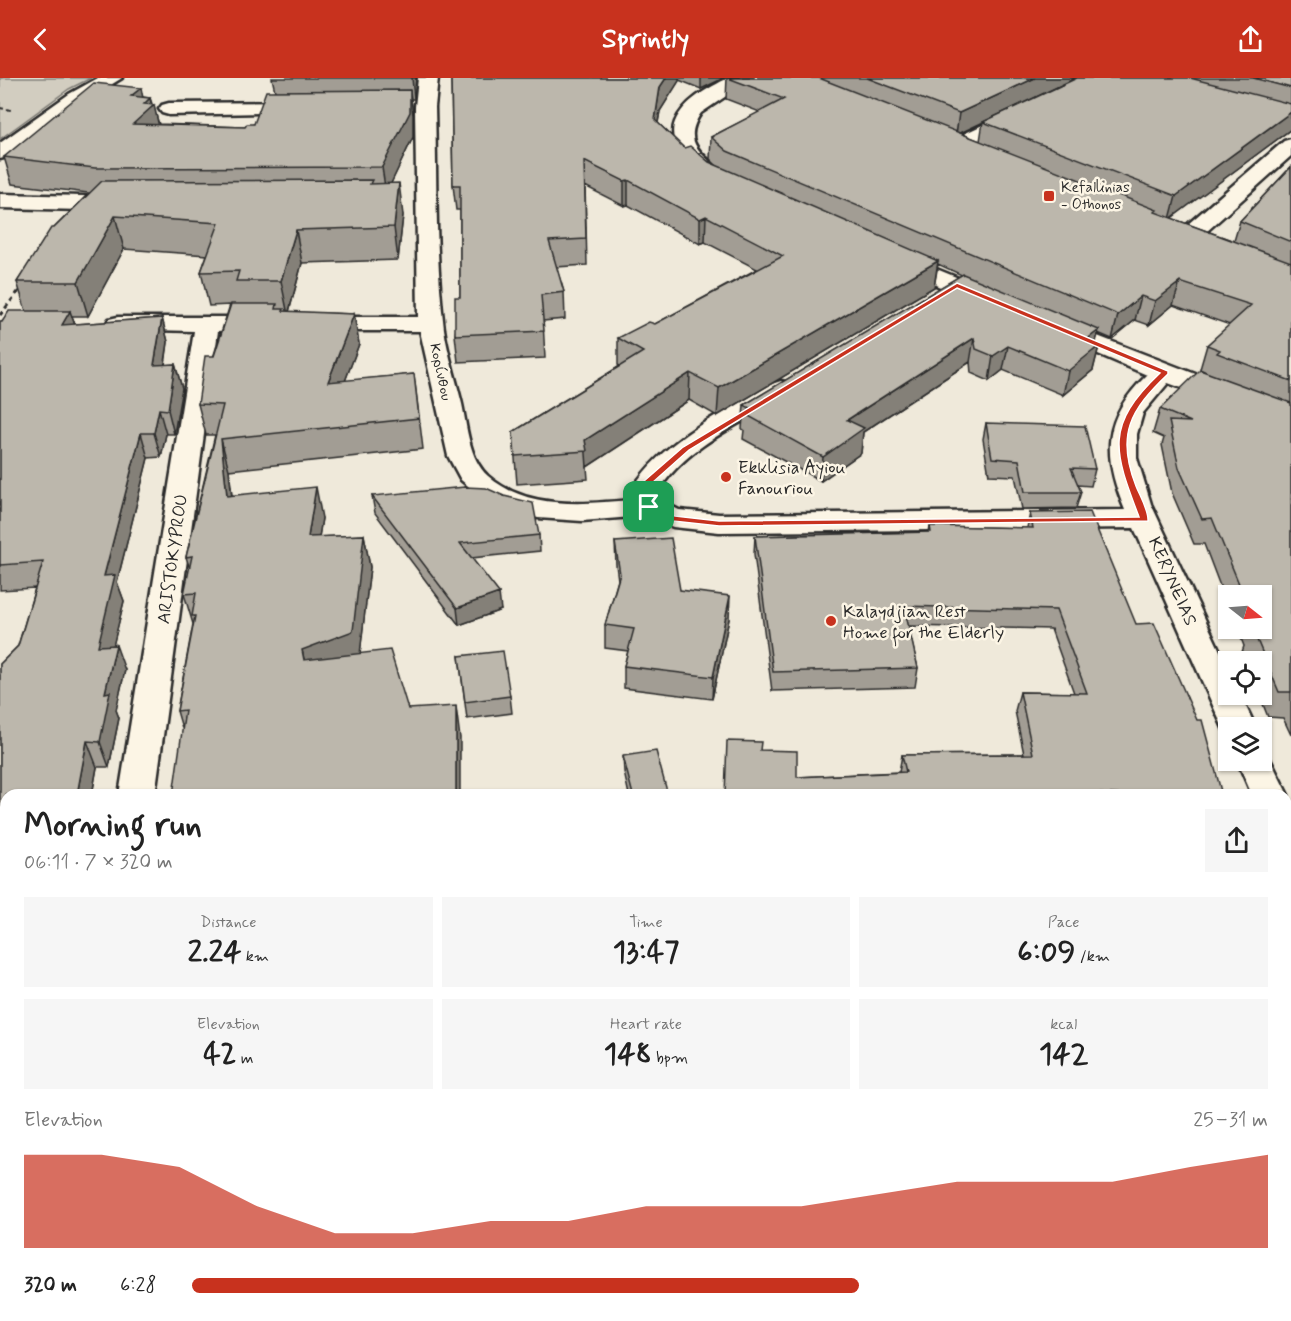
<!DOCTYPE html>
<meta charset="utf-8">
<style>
body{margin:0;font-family:Mynerve,sans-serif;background:#f6f6f6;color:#222;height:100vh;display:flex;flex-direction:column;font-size:22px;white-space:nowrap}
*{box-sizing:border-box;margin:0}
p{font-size:20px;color:#767676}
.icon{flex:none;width:33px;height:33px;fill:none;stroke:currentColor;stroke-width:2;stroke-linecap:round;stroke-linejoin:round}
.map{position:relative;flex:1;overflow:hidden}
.details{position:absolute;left:0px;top:711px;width:1292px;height:532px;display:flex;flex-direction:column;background:#fff;border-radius:18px 18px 0 0;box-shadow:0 2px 4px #0004}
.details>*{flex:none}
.needle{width:39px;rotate:107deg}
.controls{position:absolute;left:1218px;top:507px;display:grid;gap:12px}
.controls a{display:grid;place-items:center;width:54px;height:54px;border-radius:0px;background:#fff;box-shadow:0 2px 4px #0004;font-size:30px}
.pin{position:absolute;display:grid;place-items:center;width:51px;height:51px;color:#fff;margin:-26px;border-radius:12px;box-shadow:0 3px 9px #0006}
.round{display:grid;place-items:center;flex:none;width:63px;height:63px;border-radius:0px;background:#f6f6f6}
.headline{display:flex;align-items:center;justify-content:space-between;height:102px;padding:0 24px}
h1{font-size:33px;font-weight:700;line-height:45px}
.metrics{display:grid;grid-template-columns:repeat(3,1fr);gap:9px;height:102px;padding:6px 24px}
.metrics div{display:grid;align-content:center;border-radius:0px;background:#f6f6f6;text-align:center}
.metrics b{font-size:30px;font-weight:700}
.metrics small{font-size:16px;font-weight:400}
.metrics p{font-size:16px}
.chart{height:168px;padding:12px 24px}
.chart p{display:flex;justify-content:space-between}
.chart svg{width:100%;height:108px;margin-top:6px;fill:#c8321e;opacity:.7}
ul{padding:0 24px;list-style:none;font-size:20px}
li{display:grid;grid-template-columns:96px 72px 1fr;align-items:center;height:45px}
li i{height:15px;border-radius:8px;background:#c8321e}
header{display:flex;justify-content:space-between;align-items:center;height:78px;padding:0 24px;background:#c8321e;color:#fff;font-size:27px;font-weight:700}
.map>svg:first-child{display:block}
.green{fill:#d2cdc0;stroke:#7e7c76;stroke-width:1.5}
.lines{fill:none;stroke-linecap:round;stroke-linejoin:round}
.street-casing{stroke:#2b2b2b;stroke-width:5}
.secondary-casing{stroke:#2b2b2b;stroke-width:5}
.path-far1{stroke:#2b2b2b;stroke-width:2;stroke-dasharray:4 3;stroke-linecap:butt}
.path{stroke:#2b2b2b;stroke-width:3;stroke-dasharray:4.5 4;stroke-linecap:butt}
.street{fill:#fcf5e5;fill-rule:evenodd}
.secondary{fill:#fcf5e5;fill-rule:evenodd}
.wall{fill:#a29d94;stroke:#2b2b2b;stroke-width:1.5}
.shaded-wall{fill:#848078;stroke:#2b2b2b;stroke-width:1.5}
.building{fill:#bcb7ac;stroke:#2b2b2b;stroke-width:1.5}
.route{fill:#c8321e;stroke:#fff;stroke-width:1.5;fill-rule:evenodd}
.poi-dot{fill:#c8321e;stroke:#fcf5e5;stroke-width:2}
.labels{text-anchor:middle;stroke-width:5;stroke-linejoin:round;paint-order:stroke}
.far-poi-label{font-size:15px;fill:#2b2b2b;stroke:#fcf5e5;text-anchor:start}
.far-street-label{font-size:15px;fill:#2b2b2b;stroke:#fcf5e5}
.poi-label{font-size:18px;fill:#2b2b2b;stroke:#fcf5e5;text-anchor:start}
.street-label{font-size:18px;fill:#2b2b2b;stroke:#fcf5e5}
</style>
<header><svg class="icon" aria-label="back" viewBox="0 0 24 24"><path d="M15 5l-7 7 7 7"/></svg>Sprintly<svg class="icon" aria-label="share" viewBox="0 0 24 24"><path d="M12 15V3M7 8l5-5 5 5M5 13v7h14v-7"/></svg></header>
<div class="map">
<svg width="1291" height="1243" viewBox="0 0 1291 1243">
<rect width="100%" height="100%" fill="#efe9da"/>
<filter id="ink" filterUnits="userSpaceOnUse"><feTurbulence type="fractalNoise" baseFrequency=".0167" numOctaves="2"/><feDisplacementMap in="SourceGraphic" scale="12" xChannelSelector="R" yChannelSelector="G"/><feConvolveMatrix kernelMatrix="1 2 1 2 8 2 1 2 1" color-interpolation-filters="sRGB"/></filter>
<g filter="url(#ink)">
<path class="green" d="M0,0H91L69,11L0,61Z"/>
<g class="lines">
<g class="street-casing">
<path id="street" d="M418,0H438L435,29C437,103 435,178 444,251C448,277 456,301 462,326C467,349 469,381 488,398C527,432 583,426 631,422L629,416C654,373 697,348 739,324C753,316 766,307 781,303L790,305L794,311L790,317C745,343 683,369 657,416L661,423L679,432L719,436L1125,432C1102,377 1102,340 1147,297L1047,254L1044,249L1047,244L1056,242L1291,333V350L1168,305L1143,335L1137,356V380L1151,426L1228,590V616H1240L1256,650H1228L1227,659L1134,450L719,454L673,449L645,438L582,443L538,440L506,432L486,423L461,402L448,378L420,253H313L304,251L301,246L304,241L313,239H418L415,29Z
M728,0H753L701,35C677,70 712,79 728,102L725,107C698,113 665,68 675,44C684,22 709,10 728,0Z
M1081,0H1106L1103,4L963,71H949L946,67L949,63Z
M303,24L310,26L313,30L310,34L169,37L162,35L159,31L162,27L169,25Z
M1291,61V78L1196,163H1180L1177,158L1180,153L1284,63Z
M0,116L124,119L132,121L135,126L132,131L124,133L0,130Z
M895,174L1000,217L1003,222L1000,227L991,229L982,227L887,186L883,181L887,176Z
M118,239H228L237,241L240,246L237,251L218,253L155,717H119L194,253L109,251L106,246L109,241Z
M1262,672L1266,673L1288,717L1286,721V717H1252L1237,682H1262Z
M1286,737L1291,739V803H1286Z
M34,1238H80V1243H34Z
M878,1238H924L925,1243H879Z"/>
</g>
<g class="secondary-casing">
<path id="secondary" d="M98,0H122L83,24L7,79L0,81V65L69,16Z"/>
</g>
<path class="path-far1" d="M0,30L11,32
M17,216L22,209"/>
<path class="path" d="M0,237L18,214"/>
<use href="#street" class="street"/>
<use href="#secondary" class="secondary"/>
</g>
<path class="wall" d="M272,0H416L414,21H411L413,37V59L391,105L403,137L398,182L302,185L289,234L354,236L359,266L345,303L414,296L423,371L229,392L232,417L322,440L319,459L364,457L370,489L360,575L408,631L460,660L182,650L177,633L193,546L184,516L190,491L186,479L215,357H206L198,326L230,227L209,228L201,194L207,177L124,171L88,238H72L75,246L162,240L168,264L165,287L175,286L182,310L174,356H166L161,379L148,380L117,504L124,523L113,567L125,592L116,632L119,640L109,689H97L92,717H6V765L0,766V586L18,568L35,510L0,512V244H2L26,233L17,204L54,150L89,115L12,106L4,79L143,19L150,20L159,46L245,49L254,46L275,13Z
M451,0H724L701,11L679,2L660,33L658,45L684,70L717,88L710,81L711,59L760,34L726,21L727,0H1076L960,55L980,63L983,44L1077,0H1291V51L1171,140L1234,163L1240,143L1291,89V657L1283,640L1268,639L1259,616H1262V584H1245L1242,574L1244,568L1237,550H1262V518H1228V529L1204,466H1194L1172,415L1162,367L1164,360L1153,355L1160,331L1210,296L1200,291L1207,267L1230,247L1173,227L1149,247L1135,242L1112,261L1098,255L1095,266L1099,268L1093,292L1063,317L1003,292L989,303L971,295L970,284L863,354L861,375L821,403L743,361L744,352L742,351L744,327L962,197L938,186L934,209L717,338L689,322L587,389L588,401L517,406L513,354L620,288L618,287V260L655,246L757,191L705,164L700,166L628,127L624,128L585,108L587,187L556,189L564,214L565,241L543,243L545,280L458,284L455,257L460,219V132H456L453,107Z
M986,345L1095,391L1091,408L1078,407L1081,414L1076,430L1022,431L1015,398L989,397L983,361Z
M372,418L539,457L540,473L472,480L501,532L459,547L375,435Z
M1030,435L1136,546L1222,717H725L760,672L797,699L899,694L902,677L1024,676L1015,633L1020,614L1074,615L1051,551L908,548L918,590L915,609L772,613L754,476L755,458L929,454L930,448L1027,450Z
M615,464L680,512L729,541L712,621L624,610V588L628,573L605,570V547L618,502L616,487Z
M459,578L510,618L512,635L467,641Z
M623,678L668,717H629L624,694Z
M1286,850L1291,863V1051L1286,1050Z
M973,1238H1027L1028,1243H971Z
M1197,1238H1286L1291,1243H1198Z"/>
<path class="shaded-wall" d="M412,0H416L414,21Z
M666,0H679V3L660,33L654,66L655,42L660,9Z
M701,0H724L701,11Z
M1035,0H1076L956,57L959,35Z
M141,10L144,25L150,20L152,29L154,27L160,53L133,46L131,18Z
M410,12L413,37V59L386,116L382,89Z
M1291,34V51L1170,141L1176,118Z
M628,102V127L624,128V103Z
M399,105L403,137L398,182L394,149Z
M115,138L124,171L88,238L78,204Z
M706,138L705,164L700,166V141Z
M296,152L302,185L288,237L281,203Z
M938,183L934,209L717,338L719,310Z
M1180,204L1173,227L1149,247L1155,223Z
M1141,218L1135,242L1112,261L1118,237Z
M70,233L78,256L62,247Z
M354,236L359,266L333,335L328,304Z
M162,240L168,264L161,311L154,287Z
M1099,252L1094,272L1099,268L1093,292L1063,317L1068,293L1086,262Z
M974,260L970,284L863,354L861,375L821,403L823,379L847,342Z
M1008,268L1003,292L989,303L993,278Z
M175,286L182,310L174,356L168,332Z
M690,295L689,322L587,389L585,362Z
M159,331L166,356L161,379L154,355Z
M141,355L148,380L117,504L124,523L107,593L98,568L104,498Z
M221,361L229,392L235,449L227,418Z
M316,409L322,440L314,491L308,459Z
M364,457L370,489L359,585L309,604L302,572Z
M499,515L501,532L459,547L457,530Z
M730,518L729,541L712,621L713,599Z
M116,567L125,592L116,632L119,640L109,689L100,664L105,615Z
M456,628L460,660V717H456Z
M87,663L97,689L92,717H77Z
M6,967V1133L0,1161V995Z
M0,1194L4,1199L0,1214Z
M210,1238H231V1243H209Z"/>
<path class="building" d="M451,0H666L660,9L655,42L684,70L690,68L709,84L938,183L719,310L690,295L585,362L587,373L515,378L513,354L643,274L618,260L649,244L655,246L783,178L706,138L700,141L628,102L624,103L584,83L586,161L549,163L564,214L541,217L544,253L455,257V219H460V107H453Z
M728,0H819L1157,132L1155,134L1291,184V303L1217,275L1220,272L1207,267L1251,227L1180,204L1155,223L1141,218L1118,237L727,73L711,59L784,21Z
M867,0H1035L959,35Z
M1077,0H1190L1291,26V34L1176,118L983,44Z
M1253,0H1291V10Z
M94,5L141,10L131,18L150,20L144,26L154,27L133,46L245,49L247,46H254L266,13L410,12V34L382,89L95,90L4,79Z
M1291,89V164L1240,143Z
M372,102L370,106L399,105L394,149L296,152L281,203H236L239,193L201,194L219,145L115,138L78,204H17L51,150H54L102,103Z
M963,196L1099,252L1086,262L1099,268L1068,293L1008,268L993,278L976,271L974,260L847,342L864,350L823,379L745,336L752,331L744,327Z
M231,226H277L276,231H284L283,233L354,236L328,304L414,296L419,340L221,361L227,418L316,409L308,459L364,457L353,553L302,572L304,582L390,572L408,631L456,628V717H173L185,632L177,633L195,538H192L196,515L184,516L192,478L186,479L223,327L198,326L205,278H214Z
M9,233H70L62,247L162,240L154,287L175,286L168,332L159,331L154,355H141L104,498L115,497L98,568L116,567L105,615L110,614L100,664L87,663L77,717H6V739L0,740V586L18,568L43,484L0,487V244H2Z
M1200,292L1291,325V614H1279L1252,550H1262V518H1244L1212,440L1202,441L1179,390L1169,343L1191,344L1160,331Z
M986,345L1085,348L1095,391L1071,390L1081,414H1025L1019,382L992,380Z
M465,409L486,410L504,418L533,425L539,457L460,465L499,515L457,530L372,418Z
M1090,434L1136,546L1154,545L1197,642H1202L1222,717H1126L1093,715L1094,717H725L727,663L761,664L760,672L797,673V699L906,694L902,677L1033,676L1020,614L1087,615L1056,532L904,528L918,590L773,594L755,458L931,454L930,448L1033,450L1030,435Z
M671,460L680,512L730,518L713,599L624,588L634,551L605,547L620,496L615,464Z
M503,573L510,618L465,624L459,578Z
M656,673L668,717H633L623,678Z
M0,836H6V967L0,995Z
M1286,850L1291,863V1031H1286Z
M0,1003H2L0,1014Z
M1286,1106H1291V1243H1221L1220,1238H1286Z
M102,1238H210L209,1243H101Z
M671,1238H840V1243H671Z
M974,1238H1027L1028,1243H975Z"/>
</g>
<path class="route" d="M957,205L1168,293V296C1130,332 1116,357 1136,408C1140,418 1149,433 1148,443L719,448L673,443L646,431L639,416L644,403L683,369ZM957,210L1160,295C1104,348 1114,373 1139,439L719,443L675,438L652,428L648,416L651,406L689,372Z"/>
<g class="poi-dot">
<rect x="1043" y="112" width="12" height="12" rx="3"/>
<circle cx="726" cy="399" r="6"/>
<circle cx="831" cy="543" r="6"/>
</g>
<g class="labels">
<g class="far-poi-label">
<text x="1061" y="114">Kefallinias<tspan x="1061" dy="17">- Othonos</tspan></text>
</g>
<g class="far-street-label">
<text transform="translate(441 294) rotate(78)" y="5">Κορίνθου</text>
</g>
<g class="poi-label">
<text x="738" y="395">Ekklisia Ayiou<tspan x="738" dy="21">Fanouriou</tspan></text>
<text x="843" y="539">Kalaydjian Rest<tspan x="843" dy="21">Home for the Elderly</tspan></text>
</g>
<g class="street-label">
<text transform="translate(172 481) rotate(-82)" y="6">ARISTOKYPROU</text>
<text transform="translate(1173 503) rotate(66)" y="6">KERYNEIAS</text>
</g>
</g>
</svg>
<div class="controls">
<a><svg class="needle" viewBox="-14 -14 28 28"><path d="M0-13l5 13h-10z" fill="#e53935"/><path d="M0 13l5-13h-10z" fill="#767676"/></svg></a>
<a><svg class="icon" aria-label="locate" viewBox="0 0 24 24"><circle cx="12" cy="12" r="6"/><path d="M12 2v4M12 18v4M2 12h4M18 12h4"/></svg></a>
<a><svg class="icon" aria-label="layers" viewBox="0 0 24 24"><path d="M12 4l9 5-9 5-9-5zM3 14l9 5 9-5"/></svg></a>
</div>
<div class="pin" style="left:649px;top:429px;background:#1e9e55"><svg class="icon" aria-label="arrive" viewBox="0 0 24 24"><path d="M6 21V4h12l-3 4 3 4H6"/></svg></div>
<section class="details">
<div class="headline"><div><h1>Morning run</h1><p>06:11 · 7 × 320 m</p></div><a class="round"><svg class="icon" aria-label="share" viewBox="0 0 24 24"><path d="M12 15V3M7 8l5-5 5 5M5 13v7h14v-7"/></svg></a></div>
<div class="metrics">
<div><p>Distance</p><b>2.24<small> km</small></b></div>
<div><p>Time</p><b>13:47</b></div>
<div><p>Pace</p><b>6:09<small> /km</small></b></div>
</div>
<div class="metrics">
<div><p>Elevation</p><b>42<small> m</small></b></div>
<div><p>Heart rate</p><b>148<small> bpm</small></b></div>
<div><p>kcal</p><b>142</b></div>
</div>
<div class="chart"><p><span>Elevation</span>25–31 m</p>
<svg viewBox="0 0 160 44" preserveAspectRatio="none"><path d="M0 44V6L10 6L20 11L30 27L40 38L50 38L60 33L70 33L80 27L90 27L100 27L110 22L120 17L130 17L140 17L150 11L160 6V44z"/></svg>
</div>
<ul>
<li><b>320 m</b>6:28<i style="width:62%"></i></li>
</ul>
</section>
</div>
